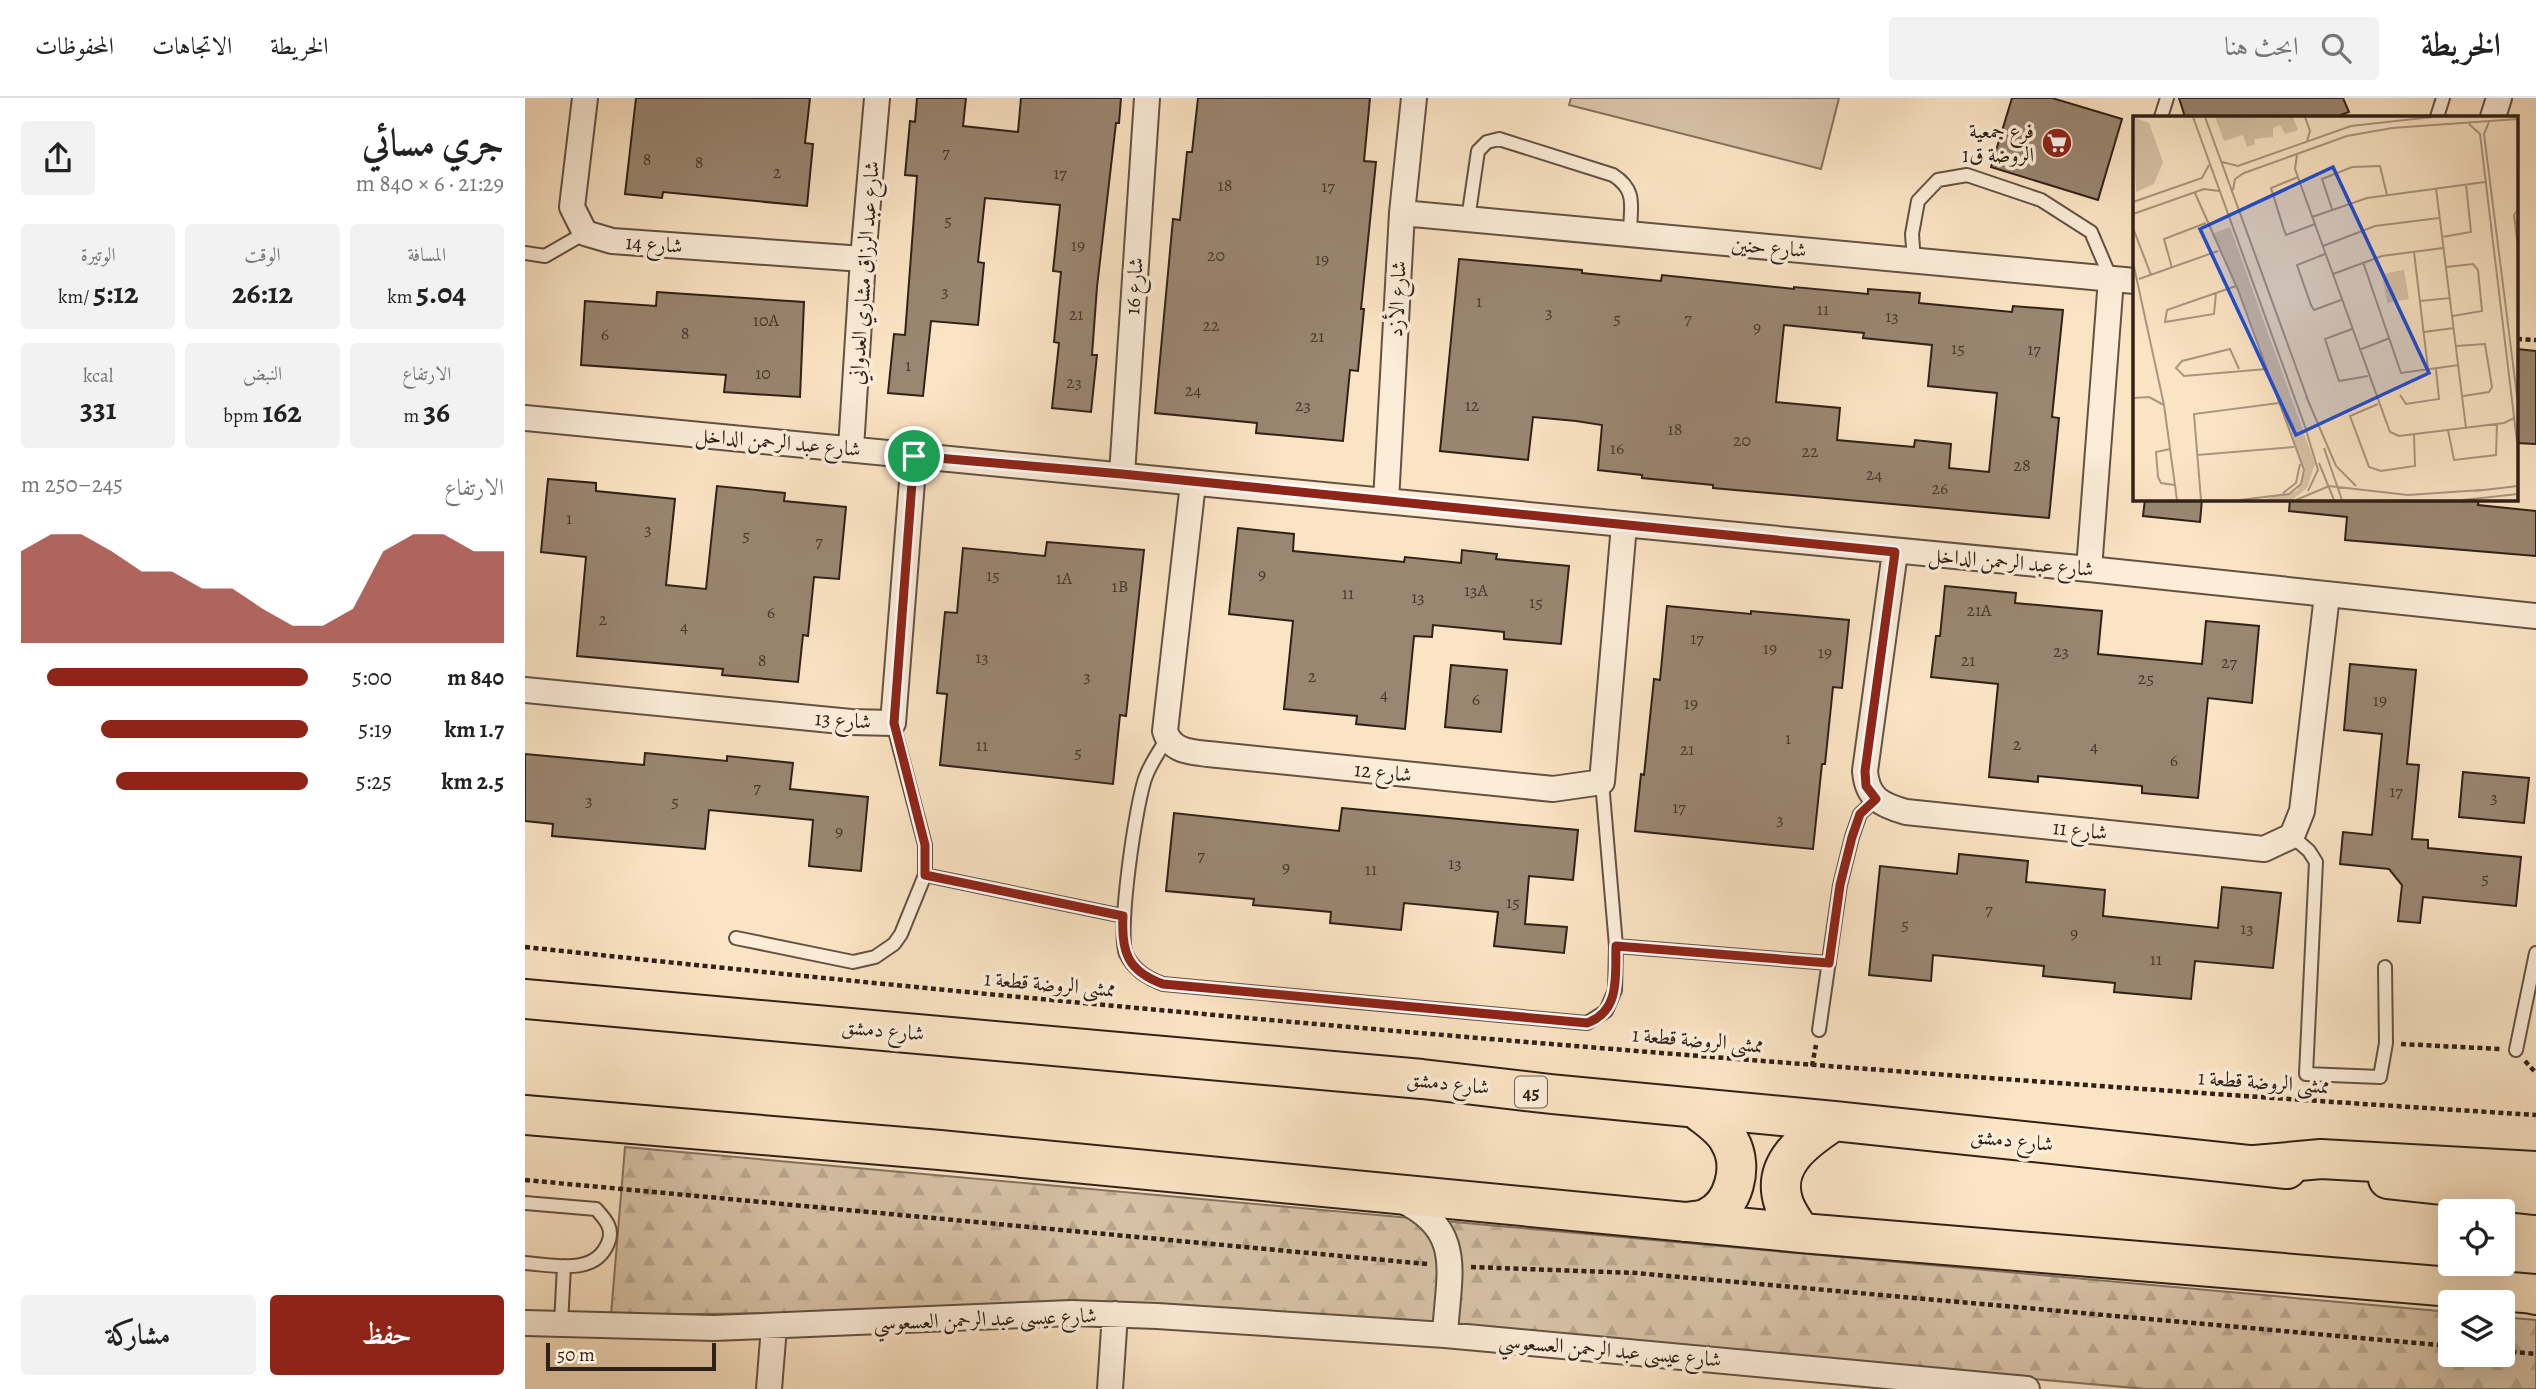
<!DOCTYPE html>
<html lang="ar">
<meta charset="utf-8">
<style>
body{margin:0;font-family:Alegreya,Amiri,serif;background:#f2f2f2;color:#222;direction:rtl;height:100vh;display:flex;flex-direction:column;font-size:26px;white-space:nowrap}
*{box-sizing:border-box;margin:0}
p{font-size:23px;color:#767676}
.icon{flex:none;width:38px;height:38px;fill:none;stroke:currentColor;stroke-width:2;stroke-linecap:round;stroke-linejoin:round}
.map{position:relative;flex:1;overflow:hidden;direction:ltr}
.details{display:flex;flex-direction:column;background:#fff;width:525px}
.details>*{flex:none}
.controls{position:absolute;left:1913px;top:1101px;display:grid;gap:14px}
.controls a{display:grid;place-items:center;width:77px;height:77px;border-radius:7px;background:#fff;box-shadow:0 7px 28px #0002;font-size:35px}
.scale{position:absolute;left:21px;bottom:18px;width:170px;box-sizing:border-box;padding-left:7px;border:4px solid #302118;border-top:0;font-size:19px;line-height:24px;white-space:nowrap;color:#302118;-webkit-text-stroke:5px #fcedd9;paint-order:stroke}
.pin{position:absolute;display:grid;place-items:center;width:60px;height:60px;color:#fff;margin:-30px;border:4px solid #fff;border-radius:50%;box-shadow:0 2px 7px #0007}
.round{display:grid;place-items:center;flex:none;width:74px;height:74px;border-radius:7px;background:#f2f2f2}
.headline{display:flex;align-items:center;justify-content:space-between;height:119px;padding:0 21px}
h1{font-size:38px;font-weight:700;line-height:52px}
.figures{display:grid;grid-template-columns:repeat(3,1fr);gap:10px;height:119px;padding:7px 21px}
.figures div{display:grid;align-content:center;border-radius:7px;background:#f2f2f2;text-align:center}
.figures b{font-size:30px;font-weight:700}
.figures small{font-size:19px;font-weight:400}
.figures p{font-size:19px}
.chart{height:196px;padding:14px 21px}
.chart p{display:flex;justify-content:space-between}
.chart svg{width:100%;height:126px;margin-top:7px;fill:#8f2418;opacity:.7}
.action{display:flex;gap:14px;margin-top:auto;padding:14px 21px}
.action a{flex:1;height:80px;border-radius:7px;background:#8f2418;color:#fff;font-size:28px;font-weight:700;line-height:80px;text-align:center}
.action a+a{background:#f2f2f2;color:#222}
ul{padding:0 21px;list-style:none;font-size:23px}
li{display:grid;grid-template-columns:112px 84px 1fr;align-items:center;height:52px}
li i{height:18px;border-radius:9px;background:#8f2418}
header{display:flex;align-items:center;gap:42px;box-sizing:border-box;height:98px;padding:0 35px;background:#fff;border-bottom:2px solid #e0e0e0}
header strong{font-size:33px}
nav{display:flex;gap:38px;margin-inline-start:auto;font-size:24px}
.search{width:490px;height:63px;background:#f2f2f2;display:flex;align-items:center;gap:18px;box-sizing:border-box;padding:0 24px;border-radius:7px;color:#767676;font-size:26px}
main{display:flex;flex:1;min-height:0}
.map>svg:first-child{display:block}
.green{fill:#d8c3a7;stroke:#847260;stroke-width:2}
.forest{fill:url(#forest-firs);stroke:#847260;stroke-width:2}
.building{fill:#9a8671;stroke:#302118;stroke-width:2;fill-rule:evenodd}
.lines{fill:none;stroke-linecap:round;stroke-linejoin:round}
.service-casing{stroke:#635243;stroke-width:16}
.minor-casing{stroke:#635243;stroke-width:28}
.primary-casing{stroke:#302118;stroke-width:42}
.trunk-casing{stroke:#302118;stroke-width:42}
.path{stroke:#302118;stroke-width:4.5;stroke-dasharray:5 3.5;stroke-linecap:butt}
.service{stroke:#fcedd9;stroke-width:12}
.minor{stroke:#fcedd9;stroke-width:24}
.primary{stroke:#fbe4c4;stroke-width:38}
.trunk{stroke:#fbe4c4;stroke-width:38}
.route-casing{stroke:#fff;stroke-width:14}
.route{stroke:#8f2418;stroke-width:9}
.labels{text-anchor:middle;stroke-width:7;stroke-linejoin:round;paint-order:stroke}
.number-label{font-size:18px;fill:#4a3a2e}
.shield{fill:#fcedd9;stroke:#6d5e52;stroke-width:2}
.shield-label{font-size:19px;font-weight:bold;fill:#302118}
.poi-label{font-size:21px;fill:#302118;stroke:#fcedd9;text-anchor:end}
.street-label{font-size:21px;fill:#302118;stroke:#fcedd9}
.inset-road{fill:none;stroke:#aa967f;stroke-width:2}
.view{fill:#1d4ed8;fill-opacity:0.15;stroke:#1d4ed8;stroke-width:3.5}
.inset-edge{fill:none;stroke:#302118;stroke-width:3.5}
</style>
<header>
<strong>الخريطة</strong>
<div class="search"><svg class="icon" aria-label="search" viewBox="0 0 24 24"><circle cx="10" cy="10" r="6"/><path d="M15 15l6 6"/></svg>ابحث هنا</div>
<nav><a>الخريطة</a><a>الاتجاهات</a><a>المحفوظات</a></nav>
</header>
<main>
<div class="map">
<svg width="2011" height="1291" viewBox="0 0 2011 1291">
<defs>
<pattern id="forest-firs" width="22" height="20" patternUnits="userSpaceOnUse" patternTransform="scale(1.75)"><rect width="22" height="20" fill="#d8c3a7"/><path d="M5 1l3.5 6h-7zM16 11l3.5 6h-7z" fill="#baa78f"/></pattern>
</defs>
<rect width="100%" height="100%" fill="#fbe4c4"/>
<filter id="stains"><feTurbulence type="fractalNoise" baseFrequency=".00286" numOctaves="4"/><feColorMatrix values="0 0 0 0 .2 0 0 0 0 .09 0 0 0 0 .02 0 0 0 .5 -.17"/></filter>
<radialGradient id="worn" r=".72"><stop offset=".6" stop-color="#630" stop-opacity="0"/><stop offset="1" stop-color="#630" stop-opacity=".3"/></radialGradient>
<path class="green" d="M1046,0H1314L1296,71L1044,7Z"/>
<path class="forest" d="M100,1049L1925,1214V1256H1978V1219L2011,1222V1291H1621L709,1210L86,1217Z"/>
<path class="building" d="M111,0H285L280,45L288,46L282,108L138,94L137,100L100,96Z
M392,0H441L438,28L493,34L496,0H596L594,25H591L572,189L567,257H572L566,314L527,310L534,245L529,244L536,174L528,173L535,107L460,100L453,164L459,165L453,227L406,223L398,298L363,295L369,236L380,237L392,78L380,77L385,23L390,24Z
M673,0H845L839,63L851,64L836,211H839L833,273L825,272L818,343L731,335L732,325L630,315L648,121L655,122L662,54H667Z
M1487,0H1527L1597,21L1573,102L1466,69Z
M1654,0H1818L1824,14L1810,19H1660Z
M934,161L1057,172V175L1136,183L1137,177L1269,191V189L1343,196V191L1395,195L1394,205L1487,214L1488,208L1538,212L1527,319L1534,320L1524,420L1188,390V387L1117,380V377L1073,372L1077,327L1051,323L1008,319L1003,362L915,353ZM1259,227L1339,235L1338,240L1407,247L1403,288L1472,295L1464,374L1424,370L1426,346L1390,342L1389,349L1312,342L1315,310L1251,304Z
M132,194L279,204L275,299L199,294L201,277L56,267L60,203L131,208Z
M1992,251L2011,253V346L1992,345Z
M23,381L71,385V393L150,401L141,487L181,491L192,388L260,395L259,403L321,409L314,481L289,479L283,538L278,537L273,584L197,577L198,571L52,558L61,459L16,454Z
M1620,401H1677L1675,424L1618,418Z
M1765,401H1954L1953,407L2011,413V458L1820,442L1822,419L1764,413Z
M713,430L769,436L768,453L879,464L880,459L936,465L937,452L972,456L971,461L1044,468L1036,546L979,541V534L908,527L907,539L889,538L880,631L831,626L832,618L759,611L768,523L704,516Z
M522,444L619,452L601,618L595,617L588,686L415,667L422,596L412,595L420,514L432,515L438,450L520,458Z
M1420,488L1491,495L1490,505L1577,513L1573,556L1677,566L1681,523L1734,528L1727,605L1683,600L1673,700L1617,695V688L1513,678V684L1464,679L1473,586L1406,579L1411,538H1415Z
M1142,508L1226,516V513L1324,522L1317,590L1308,589L1300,666H1297L1288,751L1110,733L1116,676L1119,677L1129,581L1135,582Z
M1825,566L1891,572L1882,666L1894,667L1887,741L1903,742V750L1996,759L1991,808L1898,799L1895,825L1873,823L1877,787L1864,771L1815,766L1818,734L1847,737L1857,636L1819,632Z
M926,567L982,572L976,634L920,629Z
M120,655L202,663V658L268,665L265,691L343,699L336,773L284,768L288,722L184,712L180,751L27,738L28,726L0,723V656L119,667Z
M1938,674L2004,680L1999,725L1934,719Z
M817,710L1053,732L1048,782L1004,778L1000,826L1042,829L1039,855L969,848L973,814L879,805L876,832L805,825L806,814L728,807L729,801L641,793L649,715L814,733Z
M1434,756L1503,763L1501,784L1580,792L1578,818L1693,830L1697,789L1756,795L1748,870L1670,863L1666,901L1589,894L1590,885L1518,878L1519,868L1408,857L1406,883L1344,877L1355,768L1432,776Z"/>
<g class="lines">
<g class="service-casing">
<path id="service" d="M1636,19L1642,0
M1912,19L1918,0
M943,121L953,53L962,44L974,41L1088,77C1113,93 1105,109 1105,136
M0,155L20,158L60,135
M1389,163L1387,136L1393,103L1413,82L1442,77L1516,102L1566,134L1586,181
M642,641C634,653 626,665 621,678C611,703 592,835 601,856C609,872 622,880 638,886L1062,925L1081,913L1090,892L1091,848L1077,684
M1767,738L1784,753L1791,764L1781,976L1855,979L1861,945L1860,869
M400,777L598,818
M211,840L328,864L350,859L369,846L376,836L400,777V747L368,625
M1091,848L1304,865
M1294,932L1315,787L1327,739L1335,716L1351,701
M1991,952L2011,855
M0,1105L71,1111C81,1122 89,1131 83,1145C70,1178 29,1167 0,1165
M36,1226L39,1168"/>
</g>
<g class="minor-casing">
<path id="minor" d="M60,0L47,109L60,135L87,143L338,161
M1968,19L1974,0
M877,115L1610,183
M0,320L1564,471L2011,518
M326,350L338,161L352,0
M597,376L622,0
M668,385L640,633C646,653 665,654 683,656L1028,691L1077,684L1099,427
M861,403L877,115L889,0
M1370,454L1340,673C1342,700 1356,707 1381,714L1739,751L1767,738L1777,713L1802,497
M1564,471L1586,181
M0,592L326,624L368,625L389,358
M876,1102C941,1132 923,1177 920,1237
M0,1225L189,1230L547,1215L632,1218L920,1237L1502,1291
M244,1291L249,1229
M585,1291L590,1216"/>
</g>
<g class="primary-casing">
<path id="primary" d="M0,901L897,981L1026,996L1309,1023L1762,1071
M0,1017L415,1052L1276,1135L2011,1196
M1863,1081L2011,1097
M1160,1124C1167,1123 1176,1123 1182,1120C1209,1108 1219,1069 1205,1044C1198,1029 1182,1020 1170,1010
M1276,1135C1270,1126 1263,1117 1259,1106C1245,1066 1280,1042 1309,1023"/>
</g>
<g class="trunk-casing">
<path id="trunk" d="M1730,1067L1796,1061L2011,1073
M2008,1196L2011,1197"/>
</g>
<path class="path" d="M1992,241L2011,242
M0,849C669,921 1340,975 2011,1017
M1876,946L1975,951
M2000,963L2011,975
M1287,968L1291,947
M0,1082L902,1166
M946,1169L1111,1175L1925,1248
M1978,1253L2011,1256"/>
<use href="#service" class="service"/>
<use href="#minor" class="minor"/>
<use href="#primary" class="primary"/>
<use href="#trunk" class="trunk"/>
</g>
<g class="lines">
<g class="route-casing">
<path id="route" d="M389,358L597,376L1370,454L1340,673L1341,688L1351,701L1335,716L1327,739L1315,787L1304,865L1091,848C1090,877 1096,913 1062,925L638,886C602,873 596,853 598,818L400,777V747L369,625Z"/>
</g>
<use href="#route" class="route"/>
</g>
<defs>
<g id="supermarket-disc" transform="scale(1.575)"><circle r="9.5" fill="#8f2418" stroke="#fcedd9"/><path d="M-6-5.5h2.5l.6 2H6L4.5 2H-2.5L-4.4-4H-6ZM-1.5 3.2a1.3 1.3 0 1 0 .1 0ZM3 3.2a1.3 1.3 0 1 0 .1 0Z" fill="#fff"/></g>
</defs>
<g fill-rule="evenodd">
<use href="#supermarket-disc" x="1532" y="45"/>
</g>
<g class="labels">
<g class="number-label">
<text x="421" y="60">7</text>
<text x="122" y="67">8</text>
<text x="174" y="70">8</text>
<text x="252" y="80">2</text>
<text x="535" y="81">17</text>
<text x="700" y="93">18</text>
<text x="803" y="94">17</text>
<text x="423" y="128">5</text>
<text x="553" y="153">19</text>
<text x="691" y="163">20</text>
<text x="797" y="167">19</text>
<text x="420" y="199">3</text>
<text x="954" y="209">1</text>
<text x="1298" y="217">11</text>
<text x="1024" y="220">3</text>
<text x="551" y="222">21</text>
<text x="1367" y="224">13</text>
<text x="1092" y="226">5</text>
<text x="1163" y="226">7</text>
<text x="241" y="228">10A</text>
<text x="686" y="233">22</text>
<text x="1232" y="235">9</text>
<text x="160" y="241">8</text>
<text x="80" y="242">6</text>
<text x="792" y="244">21</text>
<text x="1433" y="256">15</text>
<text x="1509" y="257">17</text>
<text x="383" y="273">1</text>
<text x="238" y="281">10</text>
<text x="549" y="290">23</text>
<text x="668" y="298">24</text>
<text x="778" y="313">23</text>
<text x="947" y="313">12</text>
<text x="1150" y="337">18</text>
<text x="1217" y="348">20</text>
<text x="1092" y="356">16</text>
<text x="1285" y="359">22</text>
<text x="1497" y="373">28</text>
<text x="1349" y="382">24</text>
<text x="1415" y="396">26</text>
<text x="44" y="426">1</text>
<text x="123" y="437">3</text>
<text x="221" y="443">5</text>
<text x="294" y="449">7</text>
<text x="737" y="482">9</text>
<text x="468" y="483">15</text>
<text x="539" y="486">1A</text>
<text x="595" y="494">1B</text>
<text x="951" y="498">13A</text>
<text x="823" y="501">11</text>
<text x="893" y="505">13</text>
<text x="1011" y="510">15</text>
<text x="1454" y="518">21A</text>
<text x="246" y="520">6</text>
<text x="78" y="527">2</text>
<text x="159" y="534">4</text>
<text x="1172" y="546">17</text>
<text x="1245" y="556">19</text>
<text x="1536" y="559">23</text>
<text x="1300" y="560">19</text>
<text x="457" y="565">13</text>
<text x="237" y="568">8</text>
<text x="1443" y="568">21</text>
<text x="1704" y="570">27</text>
<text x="562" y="584">3</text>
<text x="787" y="584">2</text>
<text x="1621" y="586">25</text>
<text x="859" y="602">4</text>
<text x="951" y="607">6</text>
<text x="1855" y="608">19</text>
<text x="1166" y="611">19</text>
<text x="1263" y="646">1</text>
<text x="1492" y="652">2</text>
<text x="457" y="653">11</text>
<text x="1569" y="654">4</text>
<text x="1162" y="657">21</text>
<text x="553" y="660">5</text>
<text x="1649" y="668">6</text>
<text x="232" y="695">7</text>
<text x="1871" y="699">17</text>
<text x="1969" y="705">3</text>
<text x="64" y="708">3</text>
<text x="150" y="709">5</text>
<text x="1154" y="715">17</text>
<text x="1255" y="727">3</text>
<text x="314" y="739">9</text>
<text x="676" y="763">7</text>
<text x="930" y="771">13</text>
<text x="761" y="775">9</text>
<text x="846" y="777">11</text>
<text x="1960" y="786">5</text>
<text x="988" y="810">15</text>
<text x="1464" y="817">7</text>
<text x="1380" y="832">5</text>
<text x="1722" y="836">13</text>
<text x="1549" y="841">9</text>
<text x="1631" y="867">11</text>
</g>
<rect class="shield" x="990" y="978.5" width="32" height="31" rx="5"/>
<g class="shield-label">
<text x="1006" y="1001">45</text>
</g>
<g class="poi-label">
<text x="1509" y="40">فرع جمعية<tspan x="1509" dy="24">الروضة ق1</tspan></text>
</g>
<g class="street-label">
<text transform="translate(129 146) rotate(4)" y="7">شارع 14</text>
<text transform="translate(1244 149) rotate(5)" y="7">شارع حنين</text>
<text transform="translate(339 175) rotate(-86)" y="7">شارع عبد الرزاق مشاري العدواني</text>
<text transform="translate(609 188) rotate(-86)" y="7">شارع 16</text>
<text transform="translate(872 201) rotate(-87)" y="7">شارع الأزد</text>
<text transform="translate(253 344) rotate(5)" y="7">شارع عبد الرحمن الداخل</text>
<text transform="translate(1486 464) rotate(5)" y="7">شارع عبد الرحمن الداخل</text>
<text transform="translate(318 622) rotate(4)" y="7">شارع 13</text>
<text transform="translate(858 674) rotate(6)" y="7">شارع 12</text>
<text transform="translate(1555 732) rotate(6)" y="7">شارع 11</text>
<text transform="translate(525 886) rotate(5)" y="7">ممشى الروضة قطعة 1</text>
<text transform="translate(358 932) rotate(5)" y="7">شارع دمشق</text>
<text transform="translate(1173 942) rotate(5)" y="7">ممشى الروضة قطعة 1</text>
<text transform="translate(1739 984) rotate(4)" y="7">ممشى الروضة قطعة 1</text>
<text transform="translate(923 985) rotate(6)" y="7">شارع دمشق</text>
<text transform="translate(1487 1042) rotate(6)" y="7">شارع دمشق</text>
<text transform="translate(460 1221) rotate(-2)" y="7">شارع عيسى عبد الرحمن العسعوسي</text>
<text transform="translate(1085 1252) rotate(5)" y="7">شارع عيسى عبد الرحمن العسعوسي</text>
</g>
</g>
<g transform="translate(1608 18)">
<rect width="385" height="385" fill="#fbe4c4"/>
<path d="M0,1L16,7L30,46L21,68L3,76ZM271,154L276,183L254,187L249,158Z" fill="#d8c3a7"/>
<path d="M97,111L182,348L174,372L159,384H128L164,375L172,356L109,182L79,118Z" fill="#d8c3a7"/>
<path d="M82,1H160L165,14L152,18L147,9L140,12V21L121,23L122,28L114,31L110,19L91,25Z" fill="#d8c3a7"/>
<path class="inset-road" d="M60,1L174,316M72,1L175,284M172,1L177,15L174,25M356,6L351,18L385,288M336,8L347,18L385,334M164,39L162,53L257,316L266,320L371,307L381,302M89,46L105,50L218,10L299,1M165,61L138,72L151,114L153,119L182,108M303,72L333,312M100,74L102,63L111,57L214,20L259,12L385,3M62,77L105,174L171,354L168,368L156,378L107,384M0,86L69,62L76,49M199,93L189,63L219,51L247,50L254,79M385,94L381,99L385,130M0,98L71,73L86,75M179,101L234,82L352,66M0,112L18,159M309,121L338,116L333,68M190,130L242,110L306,102M281,136L295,253M192,138L164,149L178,189L181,194L208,184M0,146L31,289L44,384M230,146L268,257L326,249M313,151L340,148L345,154L349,195L320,200M39,152L31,123L73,107M200,158L249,140L310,132M6,163L85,135M83,177L81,198L32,206L34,194L103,170M287,185L317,182M219,213L192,223L206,265L235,260M291,216L321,212M323,230L352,228L359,271L356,276L330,280M226,234L257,222M106,253L97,233L49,245L43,252L51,260L134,253M267,279L273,288L306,283L303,253M173,280L203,350L223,370M0,282L16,281L31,289M245,288L217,300L236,351L248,355L282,350L281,318M173,314L185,354L175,375M315,314L321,344L363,339L364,308M191,332L209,384M37,333L23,336L25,361L28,367L42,369M64,339L161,331M186,347L201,384M342,375L385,370M150,377L163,367L167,348M68,384L61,298L146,287M163,384L196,370L275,379L348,374M330,384L385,378"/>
<path class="view" d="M200,51L296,257L163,319L67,113Z"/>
<rect width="385" height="385" class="inset-edge"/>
</g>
<rect width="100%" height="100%" filter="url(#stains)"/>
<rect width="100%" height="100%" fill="url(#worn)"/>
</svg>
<div class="controls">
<a><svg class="icon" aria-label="locate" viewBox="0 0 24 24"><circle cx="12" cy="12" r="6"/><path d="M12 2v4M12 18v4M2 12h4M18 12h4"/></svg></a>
<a><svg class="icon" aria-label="layers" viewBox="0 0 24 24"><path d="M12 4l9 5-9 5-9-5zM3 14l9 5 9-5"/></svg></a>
</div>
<div class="scale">50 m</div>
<div class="pin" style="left:389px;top:358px;background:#1e9e55"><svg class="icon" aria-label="arrive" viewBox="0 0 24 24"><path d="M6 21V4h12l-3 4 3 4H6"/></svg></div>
</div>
<section class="details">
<div class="headline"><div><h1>جري مسائي</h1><p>21:29 · 6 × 840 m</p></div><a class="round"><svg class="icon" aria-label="share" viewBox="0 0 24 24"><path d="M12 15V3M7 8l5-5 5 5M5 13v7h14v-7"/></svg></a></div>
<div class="figures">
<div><p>المسافة</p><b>5.04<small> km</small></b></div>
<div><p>الوقت</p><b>26:12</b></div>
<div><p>الوتيرة</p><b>5:12<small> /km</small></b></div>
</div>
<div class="figures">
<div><p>الارتفاع</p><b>36<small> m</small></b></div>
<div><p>النبض</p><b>162<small> bpm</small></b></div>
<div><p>kcal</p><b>331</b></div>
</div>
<div class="chart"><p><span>الارتفاع</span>245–250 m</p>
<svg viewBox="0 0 160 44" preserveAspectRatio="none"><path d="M0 44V12L10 6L20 6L30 12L40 19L50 19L60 25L70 25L80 32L90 38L100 38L110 32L120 12L130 6L140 6L150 12L160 12V44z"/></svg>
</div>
<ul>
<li><b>840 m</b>5:00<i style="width:91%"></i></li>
<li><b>1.7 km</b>5:19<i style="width:72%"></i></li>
<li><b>2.5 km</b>5:25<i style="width:67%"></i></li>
</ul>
<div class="action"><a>حفظ</a><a>مشاركة</a></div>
</section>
</main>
